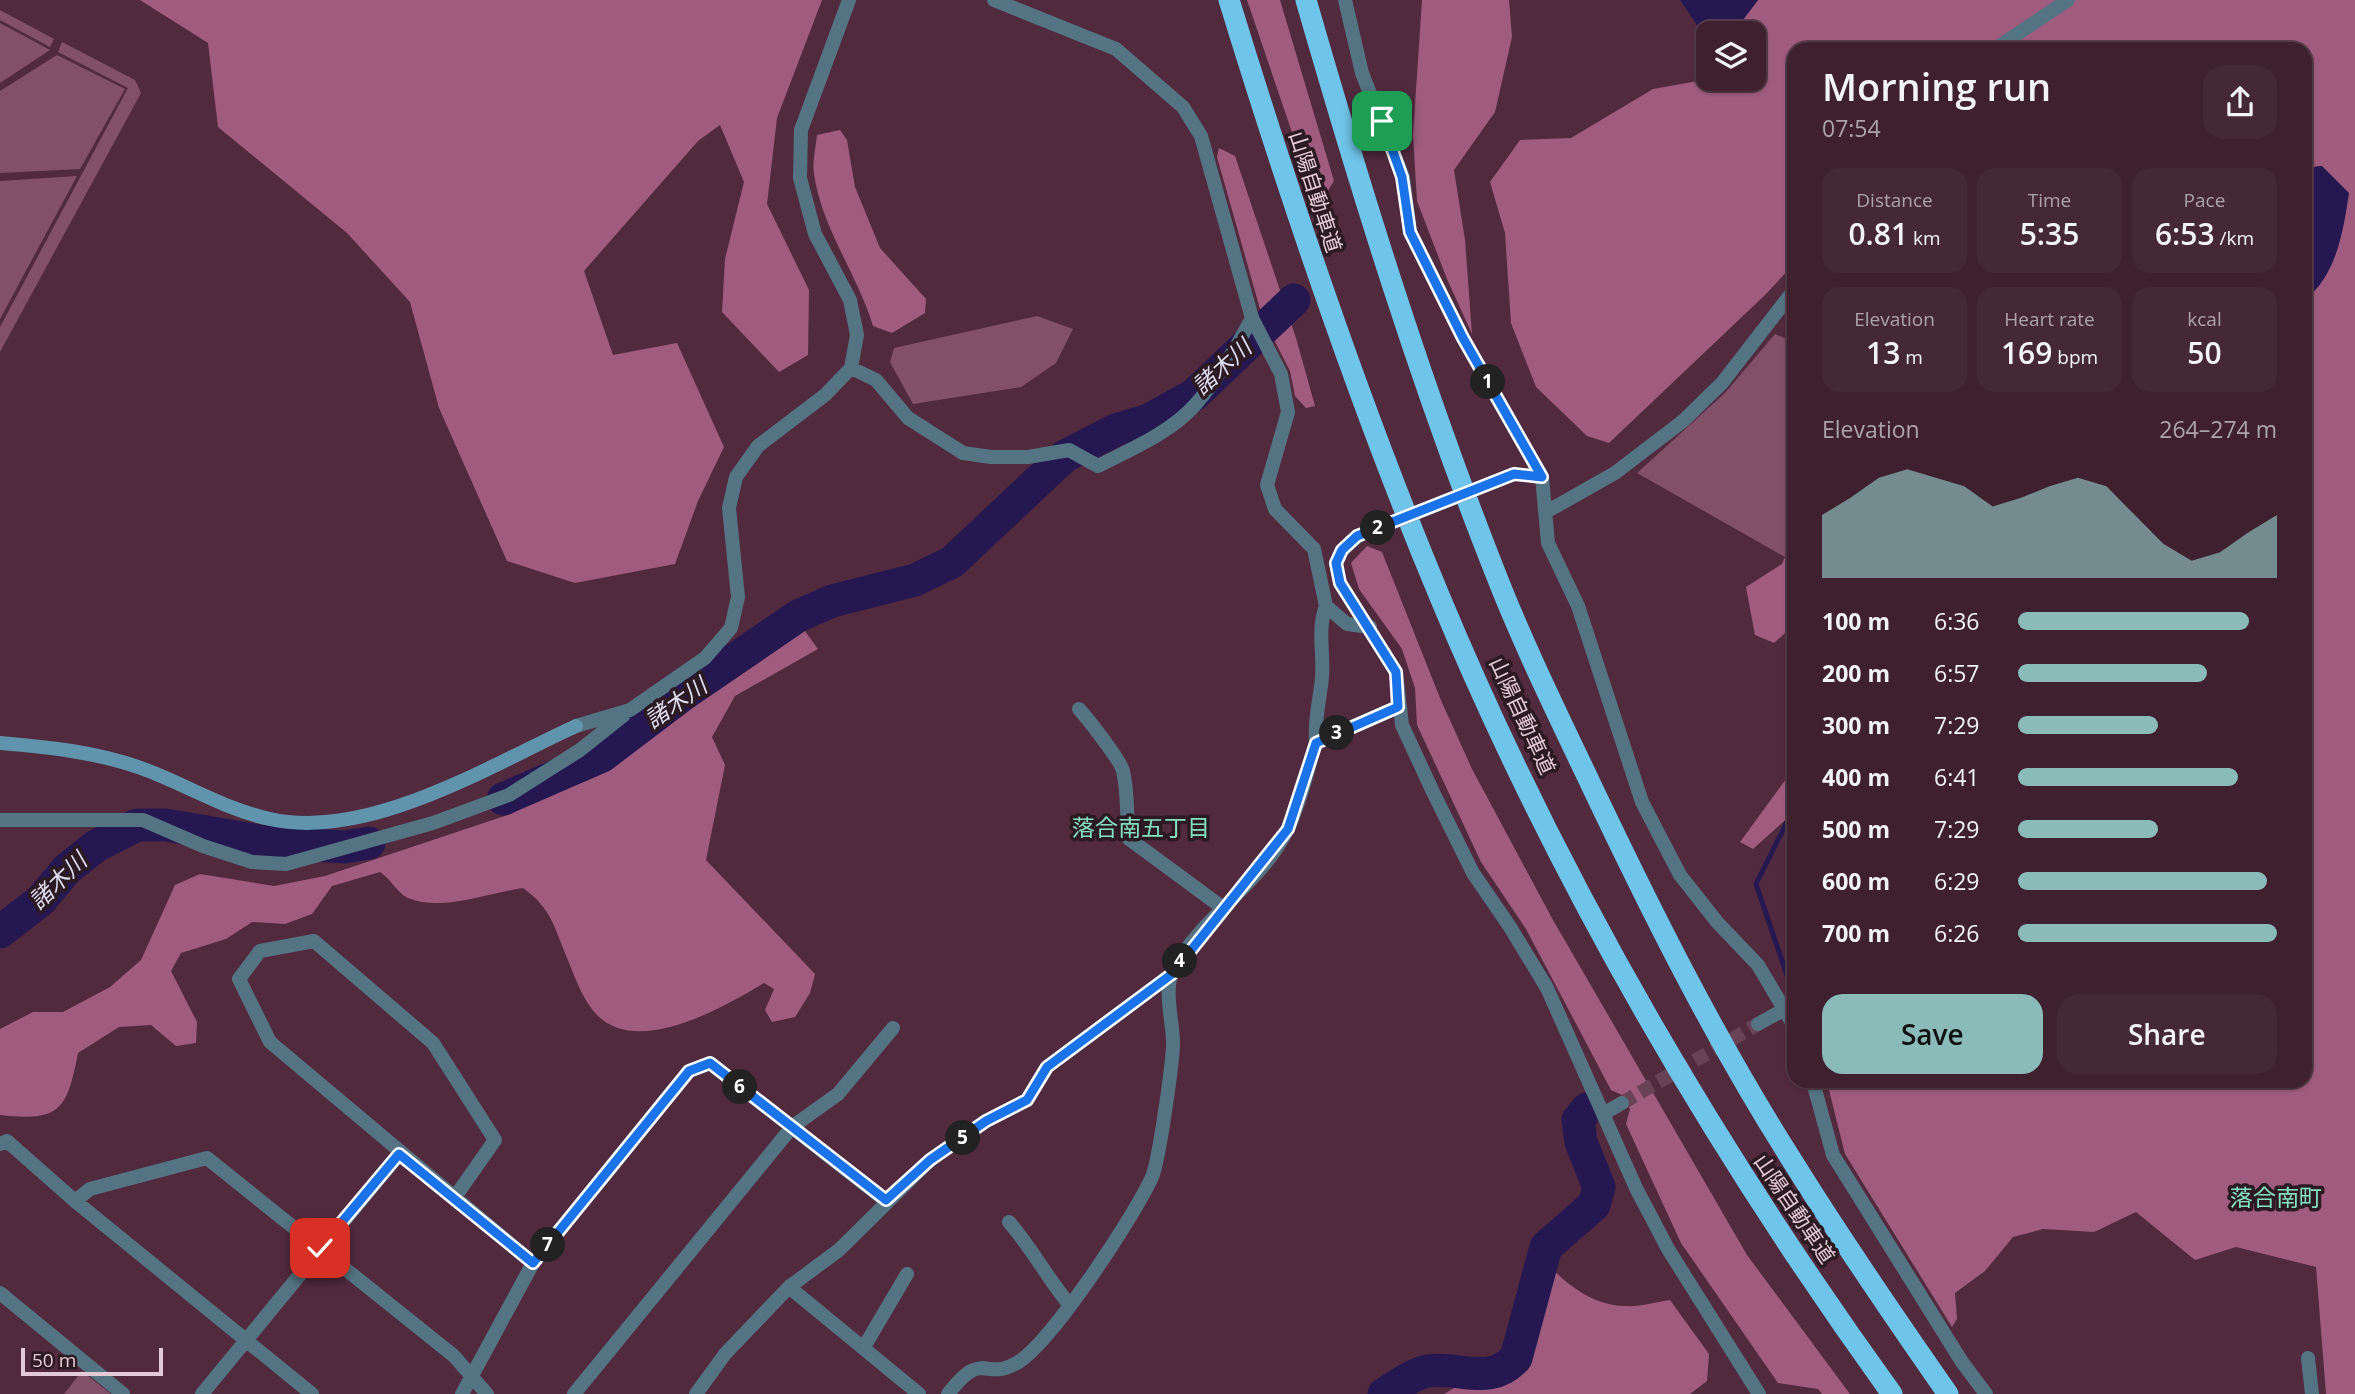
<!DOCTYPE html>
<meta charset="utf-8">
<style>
body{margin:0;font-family:"Open Sans","Noto Sans JP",sans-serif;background:#452836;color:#f1f3f6;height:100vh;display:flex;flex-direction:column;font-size:26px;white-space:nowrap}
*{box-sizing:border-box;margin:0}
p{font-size:23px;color:#ada3aa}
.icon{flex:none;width:38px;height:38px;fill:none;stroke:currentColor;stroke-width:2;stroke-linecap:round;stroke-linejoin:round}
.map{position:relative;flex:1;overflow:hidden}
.side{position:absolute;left:1787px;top:42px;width:525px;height:1046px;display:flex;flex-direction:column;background:#3e202e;border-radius:21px;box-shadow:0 2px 5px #0004,0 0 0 2px #573e4a}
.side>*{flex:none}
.buttons{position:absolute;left:1696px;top:21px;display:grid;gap:14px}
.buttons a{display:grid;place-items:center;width:70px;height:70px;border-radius:14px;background:#3e202e;box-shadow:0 2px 5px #0004,0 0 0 2px #573e4a;font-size:35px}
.scale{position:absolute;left:21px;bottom:18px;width:142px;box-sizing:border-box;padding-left:7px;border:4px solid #e4cad6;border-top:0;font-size:19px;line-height:24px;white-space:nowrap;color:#e4cad6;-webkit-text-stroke:5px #2c1a23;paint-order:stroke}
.pin{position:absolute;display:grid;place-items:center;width:60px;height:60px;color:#fff;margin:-30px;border-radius:14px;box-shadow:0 4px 10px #0006}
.km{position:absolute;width:35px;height:35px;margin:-18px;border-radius:50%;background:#222;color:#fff;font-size:19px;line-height:35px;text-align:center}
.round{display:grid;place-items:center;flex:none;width:74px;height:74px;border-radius:21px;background:#452836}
.summary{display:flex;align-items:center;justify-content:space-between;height:119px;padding:0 35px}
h1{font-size:38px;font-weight:600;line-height:52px}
.figures{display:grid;grid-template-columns:repeat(3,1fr);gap:10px;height:119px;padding:7px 35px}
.figures div{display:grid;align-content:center;border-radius:18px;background:#452836;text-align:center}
.figures b{font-size:30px;font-weight:600}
.figures small{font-size:19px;font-weight:400}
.figures p{font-size:19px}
.chart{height:196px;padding:14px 35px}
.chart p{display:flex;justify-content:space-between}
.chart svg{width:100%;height:126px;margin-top:7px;fill:#8bbbb9;opacity:.7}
.primary-button{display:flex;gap:14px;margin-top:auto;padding:14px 35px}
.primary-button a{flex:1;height:80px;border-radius:21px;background:#8bbbb9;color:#111;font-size:28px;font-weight:600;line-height:80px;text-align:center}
.primary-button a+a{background:#452836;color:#f1f3f6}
ul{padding:0 35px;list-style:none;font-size:23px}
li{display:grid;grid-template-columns:112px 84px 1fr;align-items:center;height:52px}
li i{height:18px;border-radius:9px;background:#8bbbb9}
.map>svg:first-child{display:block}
.green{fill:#83506a}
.forest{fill:#9f5c7e}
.water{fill:#251850}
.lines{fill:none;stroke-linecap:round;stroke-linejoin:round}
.stream{stroke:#251850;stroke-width:5}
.river{stroke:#251850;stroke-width:33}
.street-tunnel{stroke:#684255;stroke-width:14;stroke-dasharray:14 7;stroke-linecap:butt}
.street{stroke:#547483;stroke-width:14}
.secondary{stroke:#6094ad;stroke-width:14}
.highway{stroke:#6fc4e9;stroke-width:21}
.street-bridge{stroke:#547483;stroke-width:14}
.route-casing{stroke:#fff;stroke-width:14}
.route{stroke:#1a73e8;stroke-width:9}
.labels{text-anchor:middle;stroke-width:7;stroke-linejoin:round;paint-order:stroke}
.street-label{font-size:21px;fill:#e4cad6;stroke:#2c1a23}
.water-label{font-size:23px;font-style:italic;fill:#dfddf0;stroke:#2c1a23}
.neighbourhood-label{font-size:23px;fill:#85e0bf;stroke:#2c1a23}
</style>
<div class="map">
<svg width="2355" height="1394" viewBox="0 0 2355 1394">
<rect width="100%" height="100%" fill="#522a3e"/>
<path class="green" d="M0,10L54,39L50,47L0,20Z
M0,23L50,50L0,83Z
M62,42L135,80L141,93L0,352V327L128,88L58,52Z
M57,55L125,89L80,169L0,173V91Z
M77,176L0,319V181Z
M1037,316L1073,329L1056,363L1021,387L913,404L890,362L894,348Z
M1775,334L1789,340L1794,418V536L1785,557L1637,473L1725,393Z
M82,1371L111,1394H64Z"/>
<path class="forest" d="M140,0H822L777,118L767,204L809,290L808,355L779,372L722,312L725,259L744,182L720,125L698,141L584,271L613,355L677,343L724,447L698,501L675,564L575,583L507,561L439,408L410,302L347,233L218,127L208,43Z
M1247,0H1280L1334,181L1324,197H1314Z
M1422,0H1509L1512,37L1495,112L1454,170L1465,240L1472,334L1447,279L1417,201L1413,135Z
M1758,0H2355V1394H2326L2316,1267L2236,1247L2195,1260L2136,1212L2094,1232L2043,1229L2013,1237L1985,1271L1955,1293L1957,1319L1952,1327L1845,1154L1827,1082H2305V300L2312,294L2322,166L2305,168V49H1794V264L1765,295L1609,443L1587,436L1536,387L1511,323L1505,233L1490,182L1520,140L1571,138L1653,89L1698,81L1708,67V79H1754V33H1733Z
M840,130L847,140L855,187L880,248L926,299L925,313L892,333L873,326C857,273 822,229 814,174C812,162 816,147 817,135Z
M1219,148L1235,156L1296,338L1315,406L1306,408L1295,396L1290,371L1262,316L1217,157Z
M1794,536V625L1774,643L1755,635L1746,587L1782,564Z
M1367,546L1382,552L1440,698L1472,769L1553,920L1747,1255L1850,1394H1822L1818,1389L1778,1383L1681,1243L1626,1124L1630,1109L1622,1095L1611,1090L1526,929L1481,862L1417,725L1415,688L1402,649L1359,589L1351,563Z
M767,627H802L818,649L735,696L712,737L725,765L706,860L815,974L810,993L795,1017L772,1022L765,1010L774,989L764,983C724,1007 638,1057 597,1015C583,1001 575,977 567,958C554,927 552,909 523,888C488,893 442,912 408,898C398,894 390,878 380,872L332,886L312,914L285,924L252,922L226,939L181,953L171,971L197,1022L196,1043L176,1046L151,1025L119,1027L78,1053C67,1109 61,1122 0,1115V1029L33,1012H63L110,987L141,960L175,885L200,874L274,886L325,876L511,814L582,772L639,746Z
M1794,768V812L1753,849L1740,842Z
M1544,1260C1564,1283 1593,1306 1625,1306C1640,1307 1656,1302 1670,1300L1709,1354L1707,1381L1690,1394H1444L1471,1378H1506L1522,1362L1516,1294L1531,1265Z"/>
<path class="water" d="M1680,0H1758L1733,33H1708V41Z
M2322,166L2349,193C2343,232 2337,274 2305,300V168Z"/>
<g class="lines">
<path class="stream" d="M1791,987L1756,884L1794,808"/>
<path class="river" d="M503,799L602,756L681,696L798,616L832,601L915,580L952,562L1065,456L1118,429L1149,420L1194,395L1294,300
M0,932L41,900L67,869L96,846L137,825H166L265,842L345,847L369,843
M1384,1394C1396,1387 1414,1373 1428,1371C1461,1366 1489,1387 1516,1358L1546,1247L1594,1205L1599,1187L1581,1142L1578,1120L1587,1109"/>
<path class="street-tunnel" d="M1622,1103L1758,1024"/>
<path class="street" d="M994,0L1116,49L1183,107L1201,136L1252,318L1281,374L1288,412L1267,485L1275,509L1314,549L1326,606L1347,624L1370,627
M1345,0L1362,73L1403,177L1410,232L1463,338L1542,477L1548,543L1578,606L1642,802L1680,875L1717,922L1758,965L1794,1026
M1995,49L2068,0
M851,368L876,380L908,418L963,453L991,457H1028L1069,450L1098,466C1131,449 1170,433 1195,405C1218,379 1236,348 1252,318
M1546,512L1615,473L1683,421L1722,383L1794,290
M1358,536L1342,550L1336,563L1340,583L1396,672L1402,725L1433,792L1473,873L1510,927L1547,988L1636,1188L1668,1249L1759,1394
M1079,709C1088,719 1121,761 1123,771C1128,793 1127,816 1128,838L1223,908
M576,726L630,710L705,658L731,628L738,597L729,508L736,477L758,446L825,395L851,368L857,335L850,300L815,234L800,178L801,130L849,0
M1316,743C1314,719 1320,700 1322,677C1324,653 1317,630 1326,606
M0,820H143L203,846L252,862L286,864L433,823L509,795L580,750L624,715
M1758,1024L1785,1009
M1813,1082L1833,1155L1962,1362L1986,1394
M1603,1114L1622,1103
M0,1144L7,1141L75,1201L312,1394
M455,1197L495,1140L433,1043L314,941L260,951L239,979L270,1042L533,1263
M75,1201L90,1189L207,1158L454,1356L487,1394
M1009,1222C1032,1248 1047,1278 1069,1304
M789,1287L919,1394
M0,1293L123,1394
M864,1347L907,1274
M2308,1358L2312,1394
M202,1394L399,1154
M462,1394L533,1263L689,1071L710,1063L886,1201
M574,1394L792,1127L838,1094L893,1028
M696,1394L725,1354L789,1287L839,1250L930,1160L986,1121L1027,1100L1047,1067L1172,974
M948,1394C984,1348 983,1381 1015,1364C1049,1347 1135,1215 1152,1177C1159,1161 1172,1067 1173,1046C1174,1023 1162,990 1174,968C1203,916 1263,882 1288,828C1301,802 1307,770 1316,743L1398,707"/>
<path class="secondary" d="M0,743C48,747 96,752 141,768C185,784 224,809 270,819C368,841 489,766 576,726"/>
<path class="highway" d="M1229,0C1291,202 1358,401 1439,595C1557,879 1713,1146 1892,1394
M1306,0C1361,191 1420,382 1493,567C1520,637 1553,705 1585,772C1648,905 1714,1038 1793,1162C1842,1241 1895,1318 1948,1394"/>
<path class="street-bridge" d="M1358,536L1514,474"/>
</g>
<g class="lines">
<g class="route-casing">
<path id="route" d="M320,1248L399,1154L533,1263L689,1071L710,1063L886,1200L930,1160L986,1121L1027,1100L1047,1067L1172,974L1288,829L1316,743L1398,707L1396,672L1340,583L1336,563L1342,550L1357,536L1514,474L1542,477L1463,338L1410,232L1402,177L1382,121"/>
</g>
<use href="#route" class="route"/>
</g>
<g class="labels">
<g class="street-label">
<text transform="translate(1315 192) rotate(72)" y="7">山陽自動車道</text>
<text transform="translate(1522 716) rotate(65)" y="7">山陽自動車道</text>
<text transform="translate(1794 1209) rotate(56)" y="7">山陽自動車道</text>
</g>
<g class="water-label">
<text transform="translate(1222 367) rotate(-42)" y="8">諸木川</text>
<text transform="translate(676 703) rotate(-35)" y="8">諸木川</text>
<text transform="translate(58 881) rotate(-44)" y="8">諸木川</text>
</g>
<g class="neighbourhood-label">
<text x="1141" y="836">落合南五丁目</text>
<text x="2276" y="1206">落合南町</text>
</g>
</g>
</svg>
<div class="buttons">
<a><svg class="icon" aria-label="layers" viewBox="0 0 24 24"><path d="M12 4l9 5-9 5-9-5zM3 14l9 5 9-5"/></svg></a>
</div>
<div class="scale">50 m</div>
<div class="pin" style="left:1382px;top:121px;background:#1e9e55"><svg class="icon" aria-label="arrive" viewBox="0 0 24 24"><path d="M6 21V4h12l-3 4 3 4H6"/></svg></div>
<div class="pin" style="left:320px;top:1248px;background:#d93025"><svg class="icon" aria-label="check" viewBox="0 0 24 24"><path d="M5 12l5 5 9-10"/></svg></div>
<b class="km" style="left:1488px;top:382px">1</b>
<b class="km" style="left:1378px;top:528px">2</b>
<b class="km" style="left:1337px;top:733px">3</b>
<b class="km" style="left:1180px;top:961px">4</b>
<b class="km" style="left:963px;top:1138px">5</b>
<b class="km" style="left:740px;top:1087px">6</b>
<b class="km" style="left:548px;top:1245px">7</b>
<section class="side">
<div class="summary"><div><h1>Morning run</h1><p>07:54</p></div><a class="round"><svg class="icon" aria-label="share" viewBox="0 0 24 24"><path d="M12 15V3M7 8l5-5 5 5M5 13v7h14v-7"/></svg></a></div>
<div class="figures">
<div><p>Distance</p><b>0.81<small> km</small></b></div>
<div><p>Time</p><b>5:35</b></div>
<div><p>Pace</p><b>6:53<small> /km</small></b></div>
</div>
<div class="figures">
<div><p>Elevation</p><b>13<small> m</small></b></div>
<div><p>Heart rate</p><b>169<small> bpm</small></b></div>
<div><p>kcal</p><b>50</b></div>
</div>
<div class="chart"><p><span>Elevation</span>264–274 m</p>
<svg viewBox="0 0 160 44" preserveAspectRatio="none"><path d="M0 44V22L10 16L20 9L30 6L40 9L50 12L60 19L70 16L80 12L90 9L100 12L110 22L120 32L130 38L140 35L150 28L160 22V44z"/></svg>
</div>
<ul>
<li><b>100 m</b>6:36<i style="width:89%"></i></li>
<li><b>200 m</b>6:57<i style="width:73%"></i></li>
<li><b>300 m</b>7:29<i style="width:54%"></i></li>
<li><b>400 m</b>6:41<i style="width:85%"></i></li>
<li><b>500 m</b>7:29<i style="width:54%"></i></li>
<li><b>600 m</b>6:29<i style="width:96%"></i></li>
<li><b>700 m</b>6:26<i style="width:100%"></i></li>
</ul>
<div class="primary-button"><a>Save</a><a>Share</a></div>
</section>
</div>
